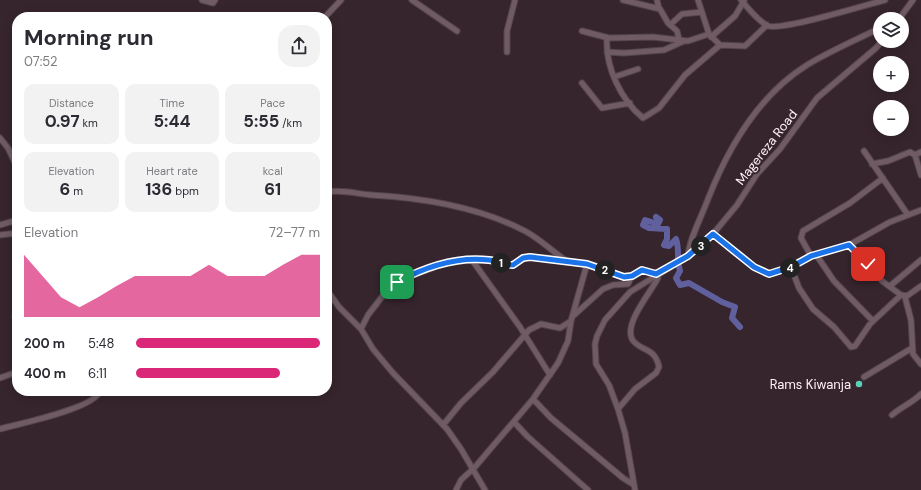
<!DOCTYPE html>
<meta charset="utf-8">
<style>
body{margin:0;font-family:"DM Sans",sans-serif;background:#f2f2f3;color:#2b2b33;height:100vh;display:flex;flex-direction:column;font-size:15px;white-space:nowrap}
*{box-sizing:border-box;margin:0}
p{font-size:13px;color:#7c7c81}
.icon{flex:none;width:22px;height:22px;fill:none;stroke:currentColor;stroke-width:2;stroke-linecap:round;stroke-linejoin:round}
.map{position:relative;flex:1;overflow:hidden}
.side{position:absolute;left:12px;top:12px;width:320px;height:384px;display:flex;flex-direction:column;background:#fff;border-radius:16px;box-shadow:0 2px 10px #0003}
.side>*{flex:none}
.controls{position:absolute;left:873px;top:12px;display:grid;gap:8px}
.controls a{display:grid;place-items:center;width:36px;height:36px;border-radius:50%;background:#fff;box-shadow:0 2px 10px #0003;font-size:20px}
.pin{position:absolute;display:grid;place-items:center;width:34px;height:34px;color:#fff;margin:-17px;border-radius:8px;box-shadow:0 2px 6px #0006}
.km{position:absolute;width:20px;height:20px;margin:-10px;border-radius:50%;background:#222;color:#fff;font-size:11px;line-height:20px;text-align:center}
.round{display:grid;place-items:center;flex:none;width:42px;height:42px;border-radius:16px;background:#f2f2f3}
.headline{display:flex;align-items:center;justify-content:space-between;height:68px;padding:0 12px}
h1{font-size:22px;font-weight:700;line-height:30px}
.metrics{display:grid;grid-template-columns:repeat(3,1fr);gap:6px;height:68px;padding:4px 12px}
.metrics div{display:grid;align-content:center;border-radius:10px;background:#f2f2f3;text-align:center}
.metrics b{font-size:17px;font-weight:700}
.metrics small{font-size:11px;font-weight:400}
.metrics p{font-size:11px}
.chart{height:112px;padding:8px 12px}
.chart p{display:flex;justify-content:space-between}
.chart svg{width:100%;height:72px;margin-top:4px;fill:#db2777;opacity:.7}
ul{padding:0 12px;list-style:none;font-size:13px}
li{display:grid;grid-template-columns:64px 48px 1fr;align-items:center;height:30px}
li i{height:10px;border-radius:5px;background:#db2777}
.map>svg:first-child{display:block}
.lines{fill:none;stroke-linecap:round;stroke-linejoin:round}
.river{stroke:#60609f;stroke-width:6}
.minor-casing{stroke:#53444b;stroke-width:7}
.minor{stroke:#705b64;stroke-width:5}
.route-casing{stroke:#fff;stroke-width:8}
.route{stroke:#1a73e8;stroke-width:5}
.poi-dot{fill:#5dceb9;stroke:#37252d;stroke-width:1.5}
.labels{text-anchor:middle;stroke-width:4;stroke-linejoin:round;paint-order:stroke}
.street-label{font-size:13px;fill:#fdf1f6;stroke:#37252d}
.poi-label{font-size:13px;fill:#fdf1f6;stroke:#37252d;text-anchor:end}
</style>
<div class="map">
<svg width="921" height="490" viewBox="0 0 921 490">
<rect width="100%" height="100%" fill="#37252d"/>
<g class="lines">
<path class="river" d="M656,217L660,220L658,224L645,220L643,225L649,228L667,229V239L664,245L669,246L676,239C680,250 676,258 680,271L676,278L680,285L689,283L722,302L735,307L732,318L740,327"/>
<g class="minor-casing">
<path id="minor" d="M202,0L213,3L215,0
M412,0L457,31
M623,0L660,9L668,23L677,31L679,39
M657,0L659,9
M698,0L709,34L720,45L745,46L767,25
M741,0C746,6 761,23 768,26C782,31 865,5 885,0
M325,17L341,0
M899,19L913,0
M670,25L682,14L702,12
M582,31L609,38L653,37L688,41L709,34
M711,37L735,16L744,1
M607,38C605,67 621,100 643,118L659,108L685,75L720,45
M507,52V31L515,0
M607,52L624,53L664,50L684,41
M614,77L638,69
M582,83L602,108L630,103
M0,138L8,148L17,167
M864,151L908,215
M915,155L921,175
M872,164L888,161L910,152L915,155L921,152
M327,192C342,189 357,194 372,195C424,198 479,207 525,231C540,239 552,251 565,260
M0,225L17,220
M713,234L754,267L771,274L791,267L811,256L849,245L890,222L921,210
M0,235L17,233
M849,245L876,271L882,281L901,295L907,296L921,286
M688,256C690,237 701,218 708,199C728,148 759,95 807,65C830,51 856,40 880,28
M811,256L801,238L803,231L850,203L883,178
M817,256L834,281L873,321
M472,260L520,327L550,375
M791,267L799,288L813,309L834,327L851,347L855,346L870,324L901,295
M890,286L921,260
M327,290L339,307L361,329L373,349L393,373L447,429L461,449L485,490
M905,297L911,320L913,354L921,364
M15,317L17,316
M572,317L603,289L613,285L628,284L632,276
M361,329L368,315L388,289L408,277L451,261L489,260L513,265L527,257L548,258L593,265L623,277C640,277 636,266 656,275L658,278C651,292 624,323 632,339C638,351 655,346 659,367L656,373L635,389L618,409
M864,377L912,348
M0,378L17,372
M533,399L551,418L623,478L634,485
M892,415C901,407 912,403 921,394
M514,422L527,436L588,490
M443,425L461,403L493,372L529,330L541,324L560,328L571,321
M0,429C18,424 96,408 100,391
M456,490L461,480L475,467L533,399L558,363L568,341L571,321L587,264
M635,490L625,433L618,409L609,385L596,364L595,344L597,336L605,320L630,292L688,256L713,234L737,205L757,174L780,149L817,98L876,48L882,41"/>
</g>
<use href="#minor" class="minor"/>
</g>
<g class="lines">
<g class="route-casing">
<path id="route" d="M397,282C425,267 457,256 489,260C497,261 505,265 513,265L523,258L530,257L587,264L624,277L632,276L642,270L656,274L688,256L713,234L754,267L769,274L791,267L811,256L849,245L868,264"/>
</g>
<use href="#route" class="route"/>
</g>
<circle class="poi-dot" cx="859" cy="384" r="4"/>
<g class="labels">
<g class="street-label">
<text transform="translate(766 147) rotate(-52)" y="5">Magereza Road</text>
</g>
<g class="poi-label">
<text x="851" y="389">Rams Kiwanja</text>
</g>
</g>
</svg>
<div class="controls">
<a><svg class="icon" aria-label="layers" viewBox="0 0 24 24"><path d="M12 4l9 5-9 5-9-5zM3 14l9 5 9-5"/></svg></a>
<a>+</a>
<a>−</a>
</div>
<div class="pin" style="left:397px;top:282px;background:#1e9e55"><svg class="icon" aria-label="arrive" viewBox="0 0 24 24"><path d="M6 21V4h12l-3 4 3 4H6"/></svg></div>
<div class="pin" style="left:868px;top:264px;background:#d93025"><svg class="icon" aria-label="check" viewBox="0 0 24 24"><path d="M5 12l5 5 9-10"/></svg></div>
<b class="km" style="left:501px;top:263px">1</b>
<b class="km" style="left:605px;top:270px">2</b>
<b class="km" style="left:701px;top:246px">3</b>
<b class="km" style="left:790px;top:268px">4</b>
<section class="side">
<div class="headline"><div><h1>Morning run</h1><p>07:52</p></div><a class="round"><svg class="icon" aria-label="share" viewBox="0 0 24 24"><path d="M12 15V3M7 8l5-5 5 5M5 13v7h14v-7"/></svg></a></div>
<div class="metrics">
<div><p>Distance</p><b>0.97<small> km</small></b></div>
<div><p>Time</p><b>5:44</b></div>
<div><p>Pace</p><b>5:55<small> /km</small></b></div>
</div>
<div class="metrics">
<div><p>Elevation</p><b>6<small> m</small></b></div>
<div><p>Heart rate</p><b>136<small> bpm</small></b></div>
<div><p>kcal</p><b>61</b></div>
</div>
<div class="chart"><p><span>Elevation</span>72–77 m</p>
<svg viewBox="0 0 160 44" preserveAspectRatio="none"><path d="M0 44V6L10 19L20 32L30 38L40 32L50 25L60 19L70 19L80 19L90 19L100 12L110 19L120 19L130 19L140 12L150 6L160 6V44z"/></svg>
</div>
<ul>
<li><b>200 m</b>5:48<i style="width:100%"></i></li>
<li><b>400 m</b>6:11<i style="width:78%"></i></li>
</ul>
</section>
</div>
